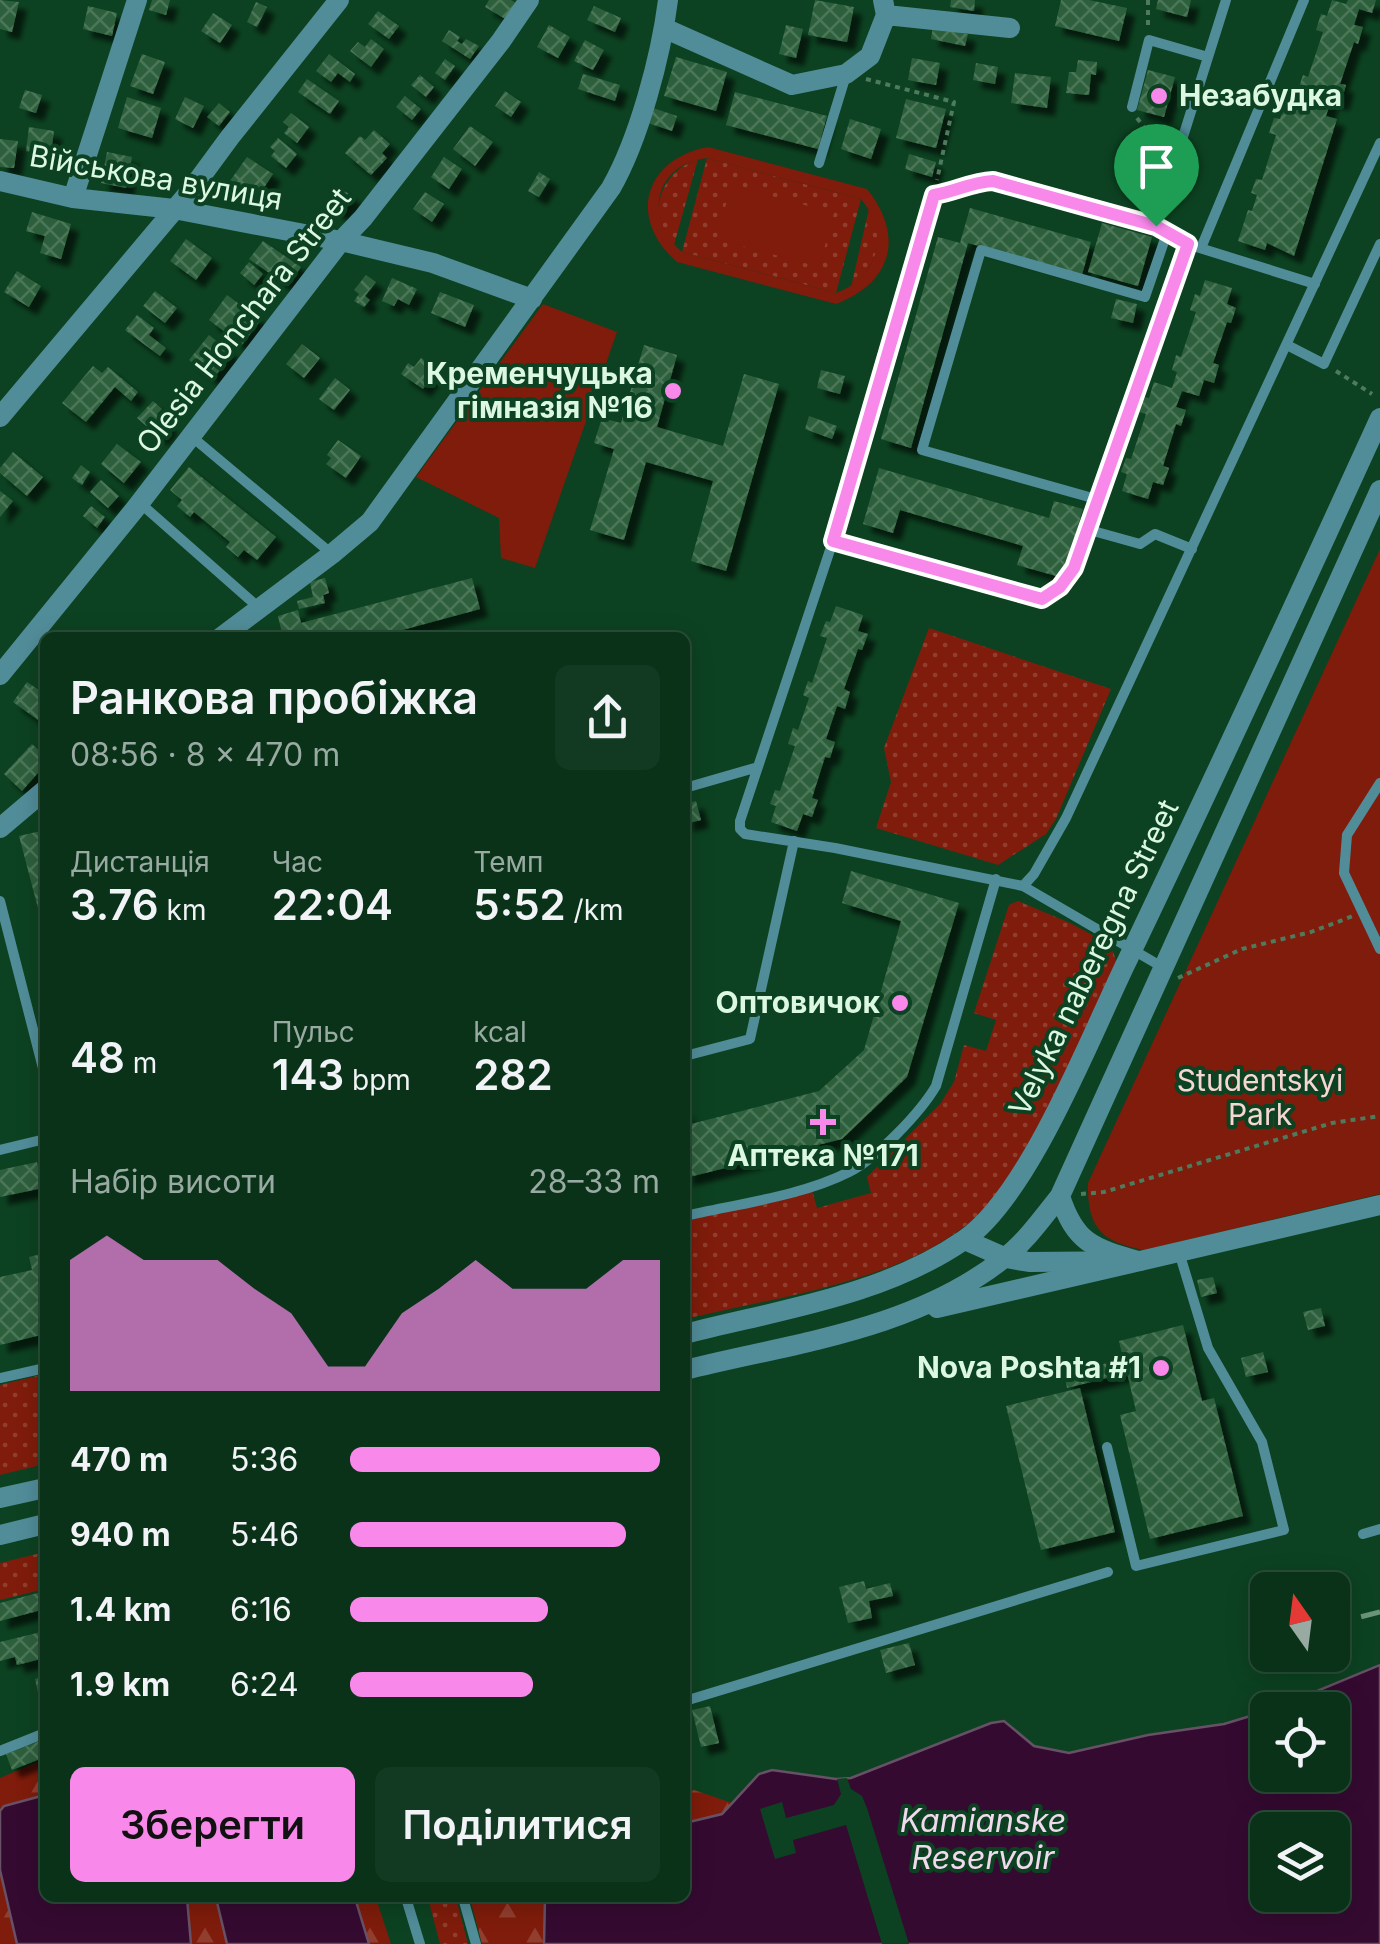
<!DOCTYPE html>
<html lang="uk">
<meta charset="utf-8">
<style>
body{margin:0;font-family:Inter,sans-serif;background:#123a22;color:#f1f3f6;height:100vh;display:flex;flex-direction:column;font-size:38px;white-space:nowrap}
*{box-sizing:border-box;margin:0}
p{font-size:32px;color:#99aaa2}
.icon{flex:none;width:55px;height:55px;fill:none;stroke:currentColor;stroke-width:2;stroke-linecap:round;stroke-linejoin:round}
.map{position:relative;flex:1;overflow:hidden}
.panel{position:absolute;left:40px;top:632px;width:650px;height:1270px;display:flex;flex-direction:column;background:#093219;border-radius:15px;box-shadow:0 5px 25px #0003,0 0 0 2px #294d38}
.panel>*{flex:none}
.needle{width:65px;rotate:346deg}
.tools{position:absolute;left:1250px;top:1572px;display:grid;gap:20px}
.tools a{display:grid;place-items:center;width:100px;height:100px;border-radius:15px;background:#093219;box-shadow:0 5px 25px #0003,0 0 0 2px #294d38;font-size:50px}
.pin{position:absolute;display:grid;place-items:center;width:85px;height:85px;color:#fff;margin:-102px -42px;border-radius:50% 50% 50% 0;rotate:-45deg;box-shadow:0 0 10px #0007}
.pin .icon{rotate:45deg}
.round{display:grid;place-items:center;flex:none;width:105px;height:105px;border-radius:15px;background:#123a22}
.head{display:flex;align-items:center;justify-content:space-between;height:170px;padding:0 30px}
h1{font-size:45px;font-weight:600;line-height:75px}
.stats{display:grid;grid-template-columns:repeat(3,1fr);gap:15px;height:170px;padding:10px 30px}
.stats div{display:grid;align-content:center}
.stats b{font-size:42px;font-weight:600}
.stats small{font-size:28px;font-weight:400}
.stats p{font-size:28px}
.chart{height:280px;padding:20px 30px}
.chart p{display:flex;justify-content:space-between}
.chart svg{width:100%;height:180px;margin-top:10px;fill:#f888ea;opacity:.7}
.primary-button{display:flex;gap:20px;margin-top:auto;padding:20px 30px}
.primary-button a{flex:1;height:115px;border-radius:15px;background:#f888ea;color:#111;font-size:40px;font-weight:600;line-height:115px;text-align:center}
.primary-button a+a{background:#123a22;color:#f1f3f6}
ul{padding:0 30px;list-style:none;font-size:32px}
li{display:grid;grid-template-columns:160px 120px 1fr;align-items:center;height:75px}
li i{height:25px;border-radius:12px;background:#f888ea}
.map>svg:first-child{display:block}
.grass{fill:url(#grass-dots)}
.forest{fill:url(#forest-firs)}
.park{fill:#7f1c0b;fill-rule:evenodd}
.water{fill:#350a31;stroke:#675166;stroke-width:2.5;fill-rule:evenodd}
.pier{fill:#0c4221}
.building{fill:url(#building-cross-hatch);filter:url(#shadow)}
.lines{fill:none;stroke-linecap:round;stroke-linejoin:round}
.path{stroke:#4e7b5e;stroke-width:4;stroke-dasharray:5 5;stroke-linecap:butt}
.service{stroke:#518d99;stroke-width:10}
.minor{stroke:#518d99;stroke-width:20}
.tertiary{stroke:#518d99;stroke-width:20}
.rail{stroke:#6b957a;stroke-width:5;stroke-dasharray:20 10;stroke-linecap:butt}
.route-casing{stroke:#fff;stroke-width:20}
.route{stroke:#f888ea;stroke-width:12}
.poi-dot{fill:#f888ea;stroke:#0c4221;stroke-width:4}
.labels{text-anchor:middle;stroke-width:8;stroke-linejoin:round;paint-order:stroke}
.poi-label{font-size:30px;font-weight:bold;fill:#dcf7e2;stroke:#0c4221;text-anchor:end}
.street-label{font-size:30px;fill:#dcf7e2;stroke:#0c4221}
.park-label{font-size:30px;fill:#f6d7d1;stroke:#0c4221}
.water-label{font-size:32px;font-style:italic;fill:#f1daed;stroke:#0c4221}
</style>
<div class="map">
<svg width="1380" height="1944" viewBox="0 0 1380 1944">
<defs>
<pattern id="grass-dots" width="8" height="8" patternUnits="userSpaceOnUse" patternTransform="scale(2.5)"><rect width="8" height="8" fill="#7f1c0b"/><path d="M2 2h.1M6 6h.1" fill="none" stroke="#913e2e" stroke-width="1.8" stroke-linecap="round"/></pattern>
<pattern id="forest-firs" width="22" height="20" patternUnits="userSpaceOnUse" patternTransform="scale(2.5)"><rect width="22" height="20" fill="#7f1c0b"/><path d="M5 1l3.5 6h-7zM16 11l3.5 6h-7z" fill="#913e2e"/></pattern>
<pattern id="building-cross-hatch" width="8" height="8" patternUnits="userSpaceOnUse" patternTransform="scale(2.5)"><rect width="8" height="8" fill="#2d5f3c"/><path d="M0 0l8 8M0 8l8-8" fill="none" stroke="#4b7758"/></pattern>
<filter id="shadow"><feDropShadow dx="8" dy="8" stdDeviation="2.5" flood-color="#0009"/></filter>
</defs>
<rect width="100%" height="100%" fill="#0c4221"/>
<path class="grass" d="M707,158L861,199L836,293L682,252Z
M698,159L674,245C645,215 660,172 698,159Z
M869,209C886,239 877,267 851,287Z
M929,628L1111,689L1056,819L1046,834L998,865L876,828L891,782L884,748Z
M1018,901L1070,923L1111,945L1117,964C1087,1028 1059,1095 1022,1155C1013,1170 1005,1187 993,1200C923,1280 784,1295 685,1319V1220L812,1190L817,1208L871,1193L867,1177L940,1104L954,1082L964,1045L986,1051L996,1020L974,1013L1009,905Z
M45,1374V1464L0,1475V1385Z
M45,1552V1589L0,1600V1563Z
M428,1898H456L468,1944H440Z"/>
<path class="forest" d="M45,1759V1795L4,1806L0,1811V1778Z
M694,1790L732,1803L722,1814L685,1823V1794Z
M0,1870L17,1944H0Z
M187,1898H216L227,1944H191Z
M355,1898H376L391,1944H369Z
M470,1898H545L544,1944H482Z"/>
<path class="park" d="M708,147L867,189C905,236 892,283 836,304L677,262C627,219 644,159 708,147ZM707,158L861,199C890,234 879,277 836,293L682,252C644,219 653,165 707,158Z
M731,185L834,213L819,267L717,239Z
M543,304L617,332L535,568L501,558L499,518L416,477Z
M1380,549V1194L1144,1250C1101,1242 1087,1227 1088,1183Z"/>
<path class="water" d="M1380,1665V1944H544L545,1898H685V1823L722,1814L759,1774L772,1770L836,1779L851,1778L991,1723L1004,1721L1034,1746L1069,1753L1148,1735L1224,1724L1267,1711L1268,1775H1332V1710H1271ZM1268,1830H1332V1895H1268Z
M45,1795V1898H187L191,1944H17L0,1870V1811L4,1806Z
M216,1898H355L369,1944H227Z"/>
<path class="pier" d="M847,1778L851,1789L862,1796L867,1808L909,1944H882L846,1825L793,1840L796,1853L775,1859L760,1809L782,1802L786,1818L834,1805L841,1794L837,1779Z"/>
<path class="building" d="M0,0L19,2L12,32L0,29Z
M152,0H170L166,15L149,10Z
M489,0H511L516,3L507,20L485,7Z
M815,0L854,7L847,42L808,35Z
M951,0H975L974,11L950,7Z
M1061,0H1089L1127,8L1119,41L1055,26Z
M1158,0H1191L1187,17L1156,9Z
M1332,0L1346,4L1348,0H1376L1372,13L1359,9L1354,25L1363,27L1358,44L1354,42L1340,84L1346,85L1341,103L1331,100L1326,116L1337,119L1294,256L1267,243L1265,250L1238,241L1248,210L1252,211L1257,195L1251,193L1256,179L1262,180L1276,135L1269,133L1274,118L1280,119L1285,103L1300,108L1304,92L1298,90L1303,75L1308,77L1323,32L1316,30L1321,14L1327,16Z
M256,2L267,7L257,27L247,22Z
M88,6L117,13L112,36L83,29Z
M594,6L621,18L615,32L587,20Z
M378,11L399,26L389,39L368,24Z
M213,13L232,25L220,43L201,31Z
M549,25L570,37L558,58L537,47Z
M786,25L803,29L796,58L779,54Z
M933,26L968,34L965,46L931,39Z
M449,30L460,37L457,41L462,44L466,39L479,46L470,59L442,41Z
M371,39L384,49L371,67L350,51L358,42L365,47Z
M585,40L604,50L593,70L574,61Z
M142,54L165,62L153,94L130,86Z
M329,54L355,74L350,82L338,73L331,82L316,71Z
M676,57L727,72L716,111L664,96Z
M912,58L940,63L936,85L908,80Z
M445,59L455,66L445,80L435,73Z
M1078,60L1097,62L1096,75L1091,74L1089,95L1066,93L1069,72H1076Z
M976,63L998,67L995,84L973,80Z
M1148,70L1175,77L1164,117L1137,110Z
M1015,73L1051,77L1047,108L1011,103Z
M583,74L620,85L615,101L578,89Z
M420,75L434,87L426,97L411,85Z
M307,79L339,101L330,114L298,92Z
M25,90L42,95L36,113L19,108Z
M505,91L521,102L511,117L495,106Z
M735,92L827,116L818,149L726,125Z
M405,96L421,109L412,120L396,107Z
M127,97L161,108L152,138L118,128Z
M185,97L204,106L193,128L175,119Z
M906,99L946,109L936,148L896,138Z
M219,103L230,112L219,126L207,117Z
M653,108L677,116L672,131L648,123Z
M291,113L309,127L297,143L284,133L289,127L283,122Z
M850,119L881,129L871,159L841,149Z
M470,126L493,142L475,166L453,149Z
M29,127L54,131L51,154L26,151Z
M374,130L390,144L382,153L387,158L371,175L345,153L360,136L365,140Z
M278,138L297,154L286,168L271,156L275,151L270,147Z
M0,139L18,141L14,168L0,167Z
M107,152L132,157L126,188L101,183Z
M909,154L936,162L932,177L905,169Z
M247,157L273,174L254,203L227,185Z
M444,157L462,169L449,189L431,177Z
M539,172L550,179L539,197L528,191Z
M338,187L354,197L342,214L326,204Z
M425,192L444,204L432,222L413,209Z
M970,208L1091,242L1082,275L968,243L911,448L881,439L938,237L960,243Z
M32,212L71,224L61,259L40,253L45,236L26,231Z
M1102,223L1152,237L1138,286L1088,272Z
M186,239L212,258L196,280L170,261Z
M263,241L301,267L288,286L249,259Z
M249,262L263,274L254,285L240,273Z
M17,271L41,286L29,307L4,292Z
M366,275L376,282L365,296L370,300L364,307L354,301L359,294L354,290Z
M392,278L417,289L409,305L398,299L394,306L382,301Z
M1205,280L1232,288L1227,304L1236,308L1231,323L1227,322L1213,363L1219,365L1214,383L1204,380L1199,396L1182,391L1176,407L1186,410L1181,426L1176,424L1163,466L1169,468L1163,485L1153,482L1148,499L1122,491L1127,474L1121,472L1126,458L1131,459L1146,414L1139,412L1144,397L1149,398L1154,382L1172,388L1177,372L1172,370L1173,366L1176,355L1181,357L1196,312L1190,310L1195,294L1200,296Z
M155,291L177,308L165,323L143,306Z
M440,292L474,305L465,327L431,313Z
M227,295L261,320L242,345L209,320Z
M1116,299L1137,304L1133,323L1111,318Z
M137,315L154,328L149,335L166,348L160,356L125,330Z
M209,335L233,354L213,379L189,360Z
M302,344L320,358L304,378L286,364Z
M644,345L677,355L657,427L723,446L744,374L779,384L726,571L691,561L713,481L646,462L624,540L590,530L614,449L594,443L602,418L621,423Z
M421,358L437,370L423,389L401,374L408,363L414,367Z
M93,366L102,373L108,367L138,392L131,401L115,387L86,422L62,403Z
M821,370L845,376L840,394L817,388Z
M335,378L350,390L334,410L319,399Z
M153,401L162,409L157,414L170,426L160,438L137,418Z
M809,416L837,426L832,439L805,429Z
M338,440L361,456L346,478L326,464L331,458L327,455Z
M117,444L141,462L124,483L101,464Z
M13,452L43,477L27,496L0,473V468Z
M81,465L90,472L82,485L72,478Z
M189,467L276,537L257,560L244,550L238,557L226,547L230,542L194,512L190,517L177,506L182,500L170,490Z
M879,468L1049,518L1054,501L1083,509L1063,578L1017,565L1023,546L900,510L893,533L863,524Z
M101,480L119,496L108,508L90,492Z
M0,491L13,501L0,517Z
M91,506L105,517L97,528L83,516Z
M325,578L329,593L323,595L325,603L299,609L297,601L313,597L310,582Z
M472,578L480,609L373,638H283L278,616L298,610L301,623Z
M836,606L863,615L858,631L868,634L862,650L858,649L844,689L850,692L845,709L837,706L826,739L835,742L830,758L825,757L812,798L818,800L812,817L803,814L797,831L771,822L776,806L770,804L775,790L780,791L795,746L788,744L793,728L798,730L809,698L803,695L808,681L812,683L827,638L820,636L826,621L830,622Z
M27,682L45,694L42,699L45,711L38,720L13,702Z
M32,744L45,756V765L22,791L4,774Z
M696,801L701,820L685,824V804Z
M45,830V931H44L19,836Z
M851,871L959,903L907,1077L842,1139L685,1178V1108L691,1124L819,1091L864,1050L901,921L842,903Z
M37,1162L43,1188L0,1197V1170Z
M45,1253V1334L0,1345V1277L32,1270L29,1257Z
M1213,1277L1217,1293L1201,1297L1197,1280Z
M1321,1308L1325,1326L1308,1330L1303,1312Z
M1183,1325L1202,1401L1214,1398L1243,1516L1150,1539L1120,1415L1136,1411L1127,1373L1067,1388L1064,1374L1123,1359L1119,1341Z
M1263,1352L1268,1372L1246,1377L1241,1358Z
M1080,1388L1115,1532L1041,1550L1006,1406Z
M864,1581L866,1589L890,1583L893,1596L869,1601L872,1618L848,1623L839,1587Z
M45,1591V1609L0,1621V1603Z
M45,1631V1658L17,1665L15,1657L0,1661V1642Z
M909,1643L915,1665L886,1673L880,1650Z
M45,1677V1700L40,1702L35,1679Z
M710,1706L719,1743L701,1747L692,1710Z
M45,1739V1757L12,1770L6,1754Z"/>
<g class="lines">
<path class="path" d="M1148,0V25
M866,79L954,102L937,180
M1137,118L1165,154
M1336,371L1372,394
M1178,978L1242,949L1311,932L1353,916
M1081,1194L1104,1192L1332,1123L1380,1116"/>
<path class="service" d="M1132,107L1149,40L1208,57
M819,163L846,75
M1155,226L1226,0
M1201,248L1304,0
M1287,345L1324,364L1380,244
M191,436L332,554
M1096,499L922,450L981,250L1145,297L1168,230
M140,503L258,607
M1086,529L1187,244
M833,541L1042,599C1070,581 1076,559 1086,529L1140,544L1155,534L1192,549
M1380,783L1347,835L1344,873L1380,949
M685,788L758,767
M1023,886L835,848L745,834L740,829V821L833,541L934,195C956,192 971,182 993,181L1168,230L1187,244L1315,284
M0,901L45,1076
M1164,968L1023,886L1034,874L1066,818L1380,143
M685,1056L750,1039L794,841
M0,1150L45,1139
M685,1216C737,1204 802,1196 849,1172C877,1158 920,1113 936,1086L996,879
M0,1378L45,1368
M1107,1447L1136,1566L1284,1530L1262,1442L1208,1348L1179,1252
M1363,1534L1380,1529
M685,1701L1108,1572
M0,1751L45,1733
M406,1898L420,1944
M463,1898L476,1944"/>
<path class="minor" d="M886,15L1010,28
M664,28L792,85L846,74L870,56L886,15L883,0
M0,181L73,198L174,209L341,241L433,263L532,299
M73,198L137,0
M0,417L191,190L230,137L339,0
M220,638L332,554L370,522L611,188C639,139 661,56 668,0
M0,675L135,509L341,241L363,218L501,41L529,0
M0,828L45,790
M965,1240L1006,1258L1029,1262L1140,1261L1380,1205"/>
<path class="tertiary" d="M1060,1196C1075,1243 1093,1248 1138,1261
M937,1308L1140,1261
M685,1334C778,1310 883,1296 964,1240C1029,1196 1091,1035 1127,961C1213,781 1297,600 1380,418
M685,1370C793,1343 913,1330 1003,1259C1025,1243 1043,1217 1060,1196L1380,490
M0,1498L45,1488
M0,1535L45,1524"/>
<path class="rail" d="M1332,1624L1380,1612"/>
</g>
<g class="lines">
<g class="route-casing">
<path id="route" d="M993,181L1156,226L1188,244L1074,568L1060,587L1042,599L833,541L934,195C955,192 971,182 993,181Z"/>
</g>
<use href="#route" class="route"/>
</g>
<g class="poi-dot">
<circle cx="1159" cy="96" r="10"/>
<circle cx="673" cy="391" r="10"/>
<circle cx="900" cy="1003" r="10"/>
<path d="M818 1107h10v10h10v10h-10v10h-10v-10h-10v-10h10z"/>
<circle cx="1161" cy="1368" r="10"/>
</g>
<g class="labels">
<g class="poi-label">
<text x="1179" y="106" text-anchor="start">Незабудка</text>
<text x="653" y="384">Кременчуцька<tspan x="653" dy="34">гімназія №16</tspan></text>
<text x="880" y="1013">Оптовичок</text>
<text x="823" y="1166" text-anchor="middle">Аптека №171</text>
<text x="1141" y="1378">Nova Poshta #1</text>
</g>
<g class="street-label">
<text transform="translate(156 178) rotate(10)" y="10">Військова вулиця</text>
<text transform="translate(244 321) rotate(-52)" y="10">Olesia Honchara Street</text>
<text transform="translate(1094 958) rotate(-64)" y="10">Velyka naberegna Street</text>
</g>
<g class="park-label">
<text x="1260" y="1091">Studentskyi<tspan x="1260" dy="34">Park</tspan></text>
</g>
<g class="water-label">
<text x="983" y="1832">Kamianske<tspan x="983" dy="37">Reservoir</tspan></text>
</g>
</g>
</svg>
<div class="tools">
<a><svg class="needle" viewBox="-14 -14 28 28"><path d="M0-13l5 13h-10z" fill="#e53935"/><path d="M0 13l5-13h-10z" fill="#99aaa2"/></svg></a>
<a><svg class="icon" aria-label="locate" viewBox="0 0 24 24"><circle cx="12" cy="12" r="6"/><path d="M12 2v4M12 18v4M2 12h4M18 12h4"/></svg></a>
<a><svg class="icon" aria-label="layers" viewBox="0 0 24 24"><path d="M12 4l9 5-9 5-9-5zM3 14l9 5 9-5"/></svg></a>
</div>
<div class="pin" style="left:1156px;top:226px;background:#1e9e55"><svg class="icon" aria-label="arrive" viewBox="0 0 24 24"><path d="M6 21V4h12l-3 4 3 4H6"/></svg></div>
<section class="panel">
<div class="head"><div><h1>Ранкова пробіжка</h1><p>08:56 · 8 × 470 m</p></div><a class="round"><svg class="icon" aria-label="share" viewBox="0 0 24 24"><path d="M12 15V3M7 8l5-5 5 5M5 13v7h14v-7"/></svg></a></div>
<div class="stats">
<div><p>Дистанція</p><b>3.76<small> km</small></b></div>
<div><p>Час</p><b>22:04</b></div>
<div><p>Темп</p><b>5:52<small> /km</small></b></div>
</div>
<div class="stats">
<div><b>48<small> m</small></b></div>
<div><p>Пульс</p><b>143<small> bpm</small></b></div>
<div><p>kcal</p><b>282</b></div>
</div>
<div class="chart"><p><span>Набір висоти</span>28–33 m</p>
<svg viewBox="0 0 160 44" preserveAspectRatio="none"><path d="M0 44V12L10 6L20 12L30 12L40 12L50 19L60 25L70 38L80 38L90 25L100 19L110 12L120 19L130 19L140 19L150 12L160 12V44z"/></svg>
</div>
<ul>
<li><b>470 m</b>5:36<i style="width:100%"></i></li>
<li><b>940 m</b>5:46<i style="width:89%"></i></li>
<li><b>1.4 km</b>6:16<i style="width:64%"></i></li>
<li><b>1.9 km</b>6:24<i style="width:59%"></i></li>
</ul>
<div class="primary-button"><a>Зберегти</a><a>Поділитися</a></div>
</section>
</div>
